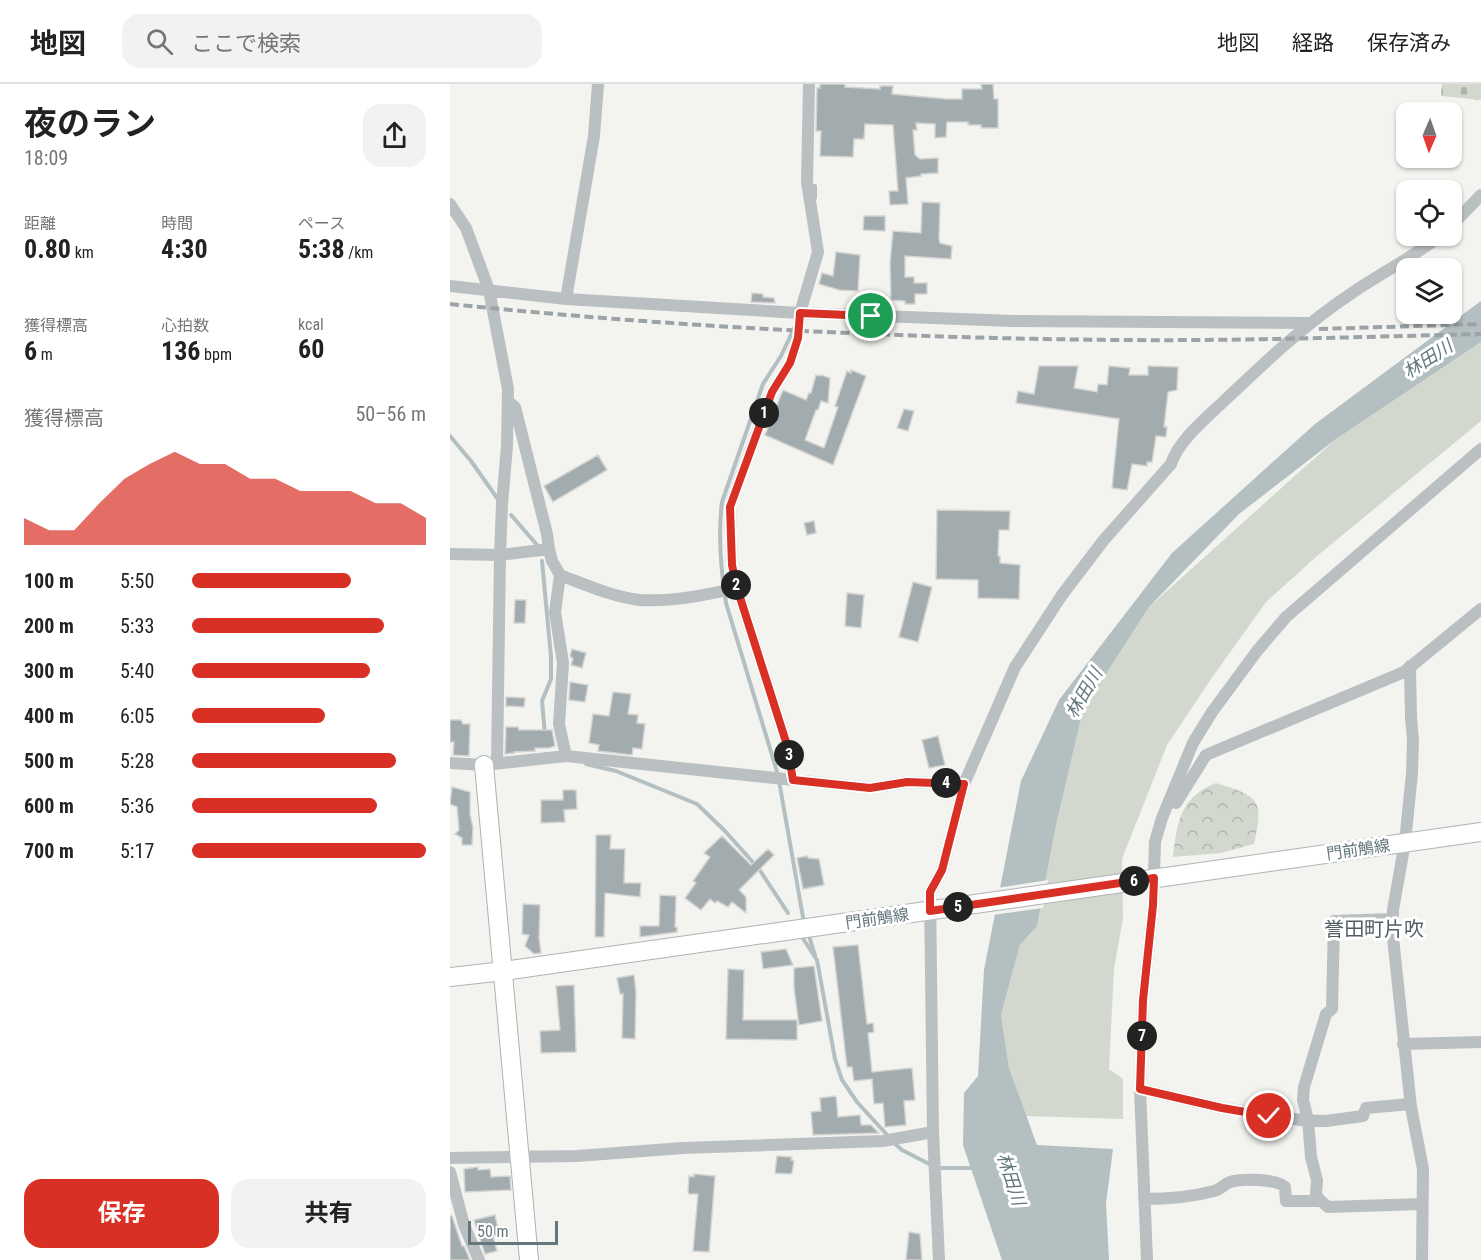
<!DOCTYPE html>
<html lang="ja">
<meta charset="utf-8">
<style>
body{margin:0;font-family:"Roboto Condensed","Noto Sans JP",sans-serif;background:#f2f2f2;color:#222;height:100vh;display:flex;flex-direction:column;font-size:22px;white-space:nowrap}
*{box-sizing:border-box;margin:0}
p{font-size:20px;color:#767676}
.icon{flex:none;width:33px;height:33px;fill:none;stroke:currentColor;stroke-width:2;stroke-linecap:round;stroke-linejoin:round}
.map{position:relative;flex:1;overflow:hidden}
.sheet{display:flex;flex-direction:column;background:#fff;width:450px}
.sheet>*{flex:none}
.needle{width:39px;rotate:182deg}
.fabs{position:absolute;left:946px;top:18px;display:grid;gap:12px}
.fabs a{display:grid;place-items:center;width:66px;height:66px;border-radius:12px;background:#fff;box-shadow:0 2px 4px #0004;font-size:30px}
.scale{position:absolute;left:18px;bottom:15px;width:90px;box-sizing:border-box;padding-left:6px;border:3px solid #65767d;border-top:0;font-size:16px;line-height:21px;white-space:nowrap;color:#65767d;-webkit-text-stroke:4px #fff;paint-order:stroke}
.pin{position:absolute;display:grid;place-items:center;width:51px;height:51px;color:#fff;margin:-26px;border:3px solid #fff;border-radius:50%;box-shadow:0 2px 6px #0007}
.km{position:absolute;width:30px;height:30px;margin:-15px;border-radius:50%;background:#222;color:#fff;font-size:16px;line-height:30px;text-align:center}
.round{display:grid;place-items:center;flex:none;width:63px;height:63px;border-radius:18px;background:#f2f2f2}
.headline{display:flex;align-items:center;justify-content:space-between;height:102px;padding:0 24px}
h1{font-size:33px;font-weight:700;line-height:45px}
.metrics{display:grid;grid-template-columns:repeat(3,1fr);gap:9px;height:102px;padding:6px 24px}
.metrics div{display:grid;align-content:center}
.metrics b{font-size:26px;font-weight:700}
.metrics small{font-size:16px;font-weight:400}
.metrics p{font-size:16px}
.chart{height:168px;padding:12px 24px}
.chart p{display:flex;justify-content:space-between}
.chart svg{width:100%;height:108px;margin-top:6px;fill:#d93025;opacity:.7}
.button{display:flex;gap:12px;margin-top:auto;padding:12px 24px}
.button a{flex:1;height:69px;border-radius:18px;background:#d93025;color:#fff;font-size:24px;font-weight:700;line-height:69px;text-align:center}
.button a+a{background:#f2f2f2;color:#222}
ul{padding:0 24px;list-style:none;font-size:20px}
li{display:grid;grid-template-columns:96px 72px 1fr;align-items:center;height:45px}
li i{height:15px;border-radius:8px;background:#d93025}
header{display:flex;align-items:center;gap:36px;box-sizing:border-box;height:84px;padding:0 30px;background:#fff;border-bottom:2px solid #e0e0e0}
header strong{font-size:28px}
nav{display:flex;gap:33px;margin-inline-start:auto;font-size:21px}
.search{width:420px;height:54px;background:#f2f2f2;display:flex;align-items:center;gap:15px;box-sizing:border-box;padding:0 21px;border-radius:18px;color:#767676;font-size:22px}
main{display:flex;flex:1;min-height:0}
.map>svg:first-child{display:block}
.grass{fill:#d3d8cf}
.forest{fill:url(#forest-crowns)}
.cemetery{fill:url(#cemetery-stones)}
.water{fill:#b3bfc1}
.pier{fill:#f3f3f0}
.lines{fill:none;stroke-linecap:round;stroke-linejoin:round}
.stream{stroke:#b3bfc1;stroke-width:4}
.building{fill:#a2abae;stroke:#d4d4d2;stroke-width:1.5}
.secondary-casing{stroke:#adb3b5;stroke-width:20}
.street{stroke:#babfc1;stroke-width:12}
.secondary{stroke:#fff;stroke-width:18}
.rail{stroke:#9ca3a6;stroke-width:4;stroke-dasharray:9 4.5;stroke-linecap:butt}
.route-casing{stroke:#fff;stroke-width:12}
.route{stroke:#d93025;stroke-width:8}
.labels{text-anchor:middle;stroke-width:6;stroke-linejoin:round;paint-order:stroke}
.street-label{font-size:16px;fill:#65767d;stroke:#fff}
.water-label{font-size:18px;font-style:italic;fill:#61777b;stroke:#fff}
.quarter-label{font-size:20px;fill:#525e63;stroke:#fff}
</style>
<header>
<strong>地図</strong>
<div class="search"><svg class="icon" aria-label="search" viewBox="0 0 24 24"><circle cx="10" cy="10" r="6"/><path d="M15 15l6 6"/></svg>ここで検索</div>
<nav><a>地図</a><a>経路</a><a>保存済み</a></nav>
</header>
<main>
<section class="sheet">
<div class="headline"><div><h1>夜のラン</h1><p>18:09</p></div><a class="round"><svg class="icon" aria-label="share" viewBox="0 0 24 24"><path d="M12 15V3M7 8l5-5 5 5M5 13v7h14v-7"/></svg></a></div>
<div class="metrics">
<div><p>距離</p><b>0.80<small> km</small></b></div>
<div><p>時間</p><b>4:30</b></div>
<div><p>ペース</p><b>5:38<small> /km</small></b></div>
</div>
<div class="metrics">
<div><p>獲得標高</p><b>6<small> m</small></b></div>
<div><p>心拍数</p><b>136<small> bpm</small></b></div>
<div><p>kcal</p><b>60</b></div>
</div>
<div class="chart"><p><span>獲得標高</span>50–56 m</p>
<svg viewBox="0 0 160 44" preserveAspectRatio="none"><path d="M0 44V33L10 38L20 38L30 27L40 17L50 11L60 6L70 11L80 11L90 17L100 17L110 22L120 22L130 22L140 27L150 27L160 33V44z"/></svg>
</div>
<ul>
<li><b>100 m</b>5:50<i style="width:68%"></i></li>
<li><b>200 m</b>5:33<i style="width:82%"></i></li>
<li><b>300 m</b>5:40<i style="width:76%"></i></li>
<li><b>400 m</b>6:05<i style="width:57%"></i></li>
<li><b>500 m</b>5:28<i style="width:87%"></i></li>
<li><b>600 m</b>5:36<i style="width:79%"></i></li>
<li><b>700 m</b>5:17<i style="width:100%"></i></li>
</ul>
<div class="button"><a>保存</a><a>共有</a></div>
</section>
<div class="map">
<svg width="1031" height="1176" viewBox="0 0 1031 1176">
<defs>
<pattern id="forest-crowns" width="20" height="18" patternUnits="userSpaceOnUse" patternTransform="scale(1.5)"><rect width="20" height="18" fill="#d3d8cf"/><path d="M2 6a3 3 0 1 1 6 0M12 15a3 3 0 1 1 6 0" fill="none" stroke="#afb4ad"/></pattern>
<pattern id="cemetery-stones" width="16" height="16" patternUnits="userSpaceOnUse" patternTransform="scale(1.5)"><rect width="16" height="16" fill="#d3d8cf"/><path d="M2 7V4a2 2 0 0 1 4 0v3zM10 15v-3a2 2 0 0 1 4 0v3z" fill="#afb4ad"/></pattern>
</defs>
<rect width="100%" height="100%" fill="#f3f3f0"/>
<path class="grass" d="M1031,258V337L867,472L816,518L761,595L717,661L672,775L673,834L664,885L659,985L673,995V1035L576,1032L559,984L551,931L570,861L587,842L605,746L633,626L699,523L886,355Z"/>
<path class="forest" d="M766,699C808,712 815,715 804,760L771,769L723,773C727,739 730,713 766,699Z"/>
<path class="cemetery" d="M992,0H1031V16L991,12Z"/>
<path class="water" d="M1031,217V258L886,355L789,430L699,523L633,626L605,746L587,842L570,861L551,931L559,984L587,1061L663,1065L656,1119L659,1176H552L513,1061L514,1009L528,992L534,886L571,697L609,616L722,469L865,340Z"/>
<path class="pier" d="M598,796L593,824L542,831L547,804Z"/>
<g class="lines">
<path class="stream" d="M365,102V114
M345,242L331,272L313,300L272,418C268,450 271,487 276,519L328,691L354,839
M0,352L21,377L47,414
M61,431L88,462
M92,477L101,573V595L92,617L95,651
M136,680L166,687L247,720L275,747L309,785L338,829
M358,849L365,871
M352,853L367,876L385,975L392,996L407,1018L439,1053
M444,1059L452,1066L487,1084H525"/>
</g>
<path class="building" d="M370,0H395V3L430,5V2H443L442,10L497,15H512V5H532L531,0H543L544,15H548V44H531V41H518V38H497L496,53L485,54V40L466,39L467,46H463L465,71L470,75L488,74V89L471,90V92L456,94L458,120L440,121L439,107H448L443,41L415,40L414,55H404L403,73L370,72L371,47H366L367,4H370Z
M472,118L490,119L489,156L490,159L502,162L501,175L455,172V193H464V199H477V210H465V220H455V217L441,216L440,179L443,147L471,149Z
M414,132H435V147L413,146Z
M386,168L410,171L408,207L389,206L369,200L372,189L383,192Z
M302,209L313,210V213L324,214L325,219L301,218Z
M589,282H628L624,304L647,308L648,300L657,301L659,282L680,284L679,291H698V282L728,283L727,306L718,308L714,343H717L716,353L706,352L702,378H697V382L682,380L677,406L662,404L669,335L566,319L568,307L584,310Z
M401,286L416,292L383,381L315,351L333,306L356,316L359,309H361L366,291L370,292L371,291L380,294L378,319L371,317L368,326H366L355,356L374,364L388,323L385,322L397,287L401,289Z
M454,325L464,327L458,347L447,344Z
M148,371L157,386L103,418L94,402Z
M487,426L560,427L559,446H549L548,472H550V479L570,481L569,515L528,514V496L486,495Z
M364,437L366,449L357,451L354,439Z
M463,498L482,503L468,558L449,553Z
M397,509L414,511L411,544L395,542Z
M65,516H76L75,539H64Z
M122,565L136,569L132,584L121,581L123,575L120,572Z
M120,598L138,601L135,618L119,616Z
M163,608L181,610L178,630L188,631L187,639L195,640L192,665L183,664L182,671L148,667L149,661L139,659L143,630L159,632Z
M56,613L75,614L74,623L56,622Z
M0,636H11L13,640H20L19,672L3,671L4,658H0Z
M56,643H68L69,646H102L105,662L99,664H85V667L64,668V669L55,670Z
M488,652L495,681L479,684L472,656Z
M2,703L20,708V730L23,744L22,761H12V754L5,750L9,746L7,723L0,720Z
M113,706H126L127,725L114,726L115,738L91,739V716H113Z
M146,751H161L160,765H175L174,799H191L190,813L155,809L154,853H145Z
M272,752L301,781L318,765L324,771L289,806L296,813V829L282,818L278,823L267,817L265,819L260,815L251,826L235,814L246,799L243,797L260,773L254,769Z
M358,772V774L369,775L374,801L353,805L347,774Z
M210,811L226,812L225,843H227V848L190,853V842H209Z
M73,820L90,821L89,854L91,869L84,870L75,862L79,851L72,850Z
M408,861L417,940L423,939L424,948L418,949L422,988L462,984L465,1016L454,1017L456,1041L435,1043L433,1019L424,1020L422,995L404,997L402,983H397L383,863Z
M336,865L343,881L313,885L311,868Z
M364,882L372,937L349,941L344,904V884Z
M278,885L294,886L293,936H347V956L276,955Z
M184,891L186,908L185,955L172,954L173,910H170L167,894Z
M124,901L126,968L91,969L90,947L110,946L106,902Z
M386,1012L388,1033L410,1031L411,1041H421L429,1049L363,1051L361,1028L371,1027L370,1014Z
M327,1072L342,1073L341,1076L344,1077L342,1089L340,1090L325,1089Z
M28,1083V1086L40,1085L41,1093L60,1092L61,1106L15,1108L14,1085Z
M244,1090L265,1092L259,1168L243,1167L248,1110H239L238,1108L239,1092L244,1093Z
M45,1131L49,1150L43,1152L47,1167L35,1170L24,1136Z
M0,1132H2L12,1162H14L20,1176H0Z
M459,1148L470,1150L472,1176H456Z"/>
<g class="lines">
<g class="secondary-casing">
<path id="secondary" d="M34,681L79,1176
M0,893L54,887L1031,748"/>
</g>
<path class="street" d="M0,120L16,144L39,206L58,305L57,362L52,420L50,471L47,679
M1002,141L1031,111
M0,202L116,215L350,229L563,237L861,239
M116,215L144,52L148,0
M59,318L65,323L97,450L99,465
M0,470L50,471L99,465L102,477L110,491L105,528L113,579L109,640L116,672
M110,491C136,501 163,513 190,516C222,518 256,511 287,504
M960,582L961,634L963,656L962,689L955,758L943,826V854L961,1023L973,1085L972,1176
M0,679L34,681L116,672L420,704L457,698L514,700
M343,696L337,661L287,504L282,481L280,422L322,308L340,279L348,253L350,229L368,168L357,98L359,0
M726,719L756,671L954,588L1031,525
M943,835L884,837L882,925L876,930L854,1003L853,1016L858,1036L861,1073L867,1096L866,1111L871,1117L878,1123L972,1120
M953,960L1031,958
M690,1005L772,1024L851,1036L876,1037L913,1032L916,1024L960,1020
M0,1074L127,1072L233,1064L433,1057L483,1048
M0,1088L14,1141L29,1176
M694,1115C717,1115 742,1113 764,1107C770,1106 774,1100 780,1098C791,1094 827,1095 835,1103L836,1117H871
M489,1176L483,1048L480,808L492,786L514,700L565,583L612,511L653,457L721,380C729,356 755,335 773,318C814,279 855,240 902,209C931,189 962,174 990,152
M697,1176L690,1005L693,916L703,821L705,758L712,734L743,659L762,628L807,567L836,533L1031,365"/>
<use href="#secondary" class="secondary"/>
<path class="rail" d="M0,220C222,243 445,254 668,256C789,257 910,253 1031,250
M869,245L1031,240"/>
</g>
<g class="lines">
<g class="route-casing">
<path id="route" d="M421,232L350,229L348,254L340,279L322,308L280,423L282,481L287,504L337,661L343,696L420,704L457,698L514,700L492,786L480,808V827L704,794L703,821L693,916L690,1005L772,1024L819,1032"/>
</g>
<use href="#route" class="route"/>
</g>
<g class="labels">
<g class="street-label">
<text transform="translate(908 765) rotate(-8)" y="6">門前鵤線</text>
<text transform="translate(427 834) rotate(-8)" y="6">門前鵤線</text>
</g>
<g class="water-label">
<text transform="translate(978 275) rotate(-33)" y="6">林田川</text>
<text transform="translate(634 609) rotate(-60)" y="6">林田川</text>
<text transform="translate(561 1095) rotate(72)" y="6">林田川</text>
</g>
<g class="quarter-label">
<text x="924" y="852">誉田町片吹</text>
</g>
</g>
</svg>
<div class="fabs">
<a><svg class="needle" viewBox="-14 -14 28 28"><path d="M0-13l5 13h-10z" fill="#e53935"/><path d="M0 13l5-13h-10z" fill="#767676"/></svg></a>
<a><svg class="icon" aria-label="locate" viewBox="0 0 24 24"><circle cx="12" cy="12" r="6"/><path d="M12 2v4M12 18v4M2 12h4M18 12h4"/></svg></a>
<a><svg class="icon" aria-label="layers" viewBox="0 0 24 24"><path d="M12 4l9 5-9 5-9-5zM3 14l9 5 9-5"/></svg></a>
</div>
<div class="scale">50 m</div>
<div class="pin" style="left:421px;top:232px;background:#1e9e55"><svg class="icon" aria-label="arrive" viewBox="0 0 24 24"><path d="M6 21V4h12l-3 4 3 4H6"/></svg></div>
<div class="pin" style="left:819px;top:1032px;background:#d93025"><svg class="icon" aria-label="check" viewBox="0 0 24 24"><path d="M5 12l5 5 9-10"/></svg></div>
<b class="km" style="left:314px;top:329px">1</b>
<b class="km" style="left:286px;top:501px">2</b>
<b class="km" style="left:339px;top:671px">3</b>
<b class="km" style="left:496px;top:699px">4</b>
<b class="km" style="left:508px;top:823px">5</b>
<b class="km" style="left:684px;top:797px">6</b>
<b class="km" style="left:692px;top:952px">7</b>
</div>
</main>
